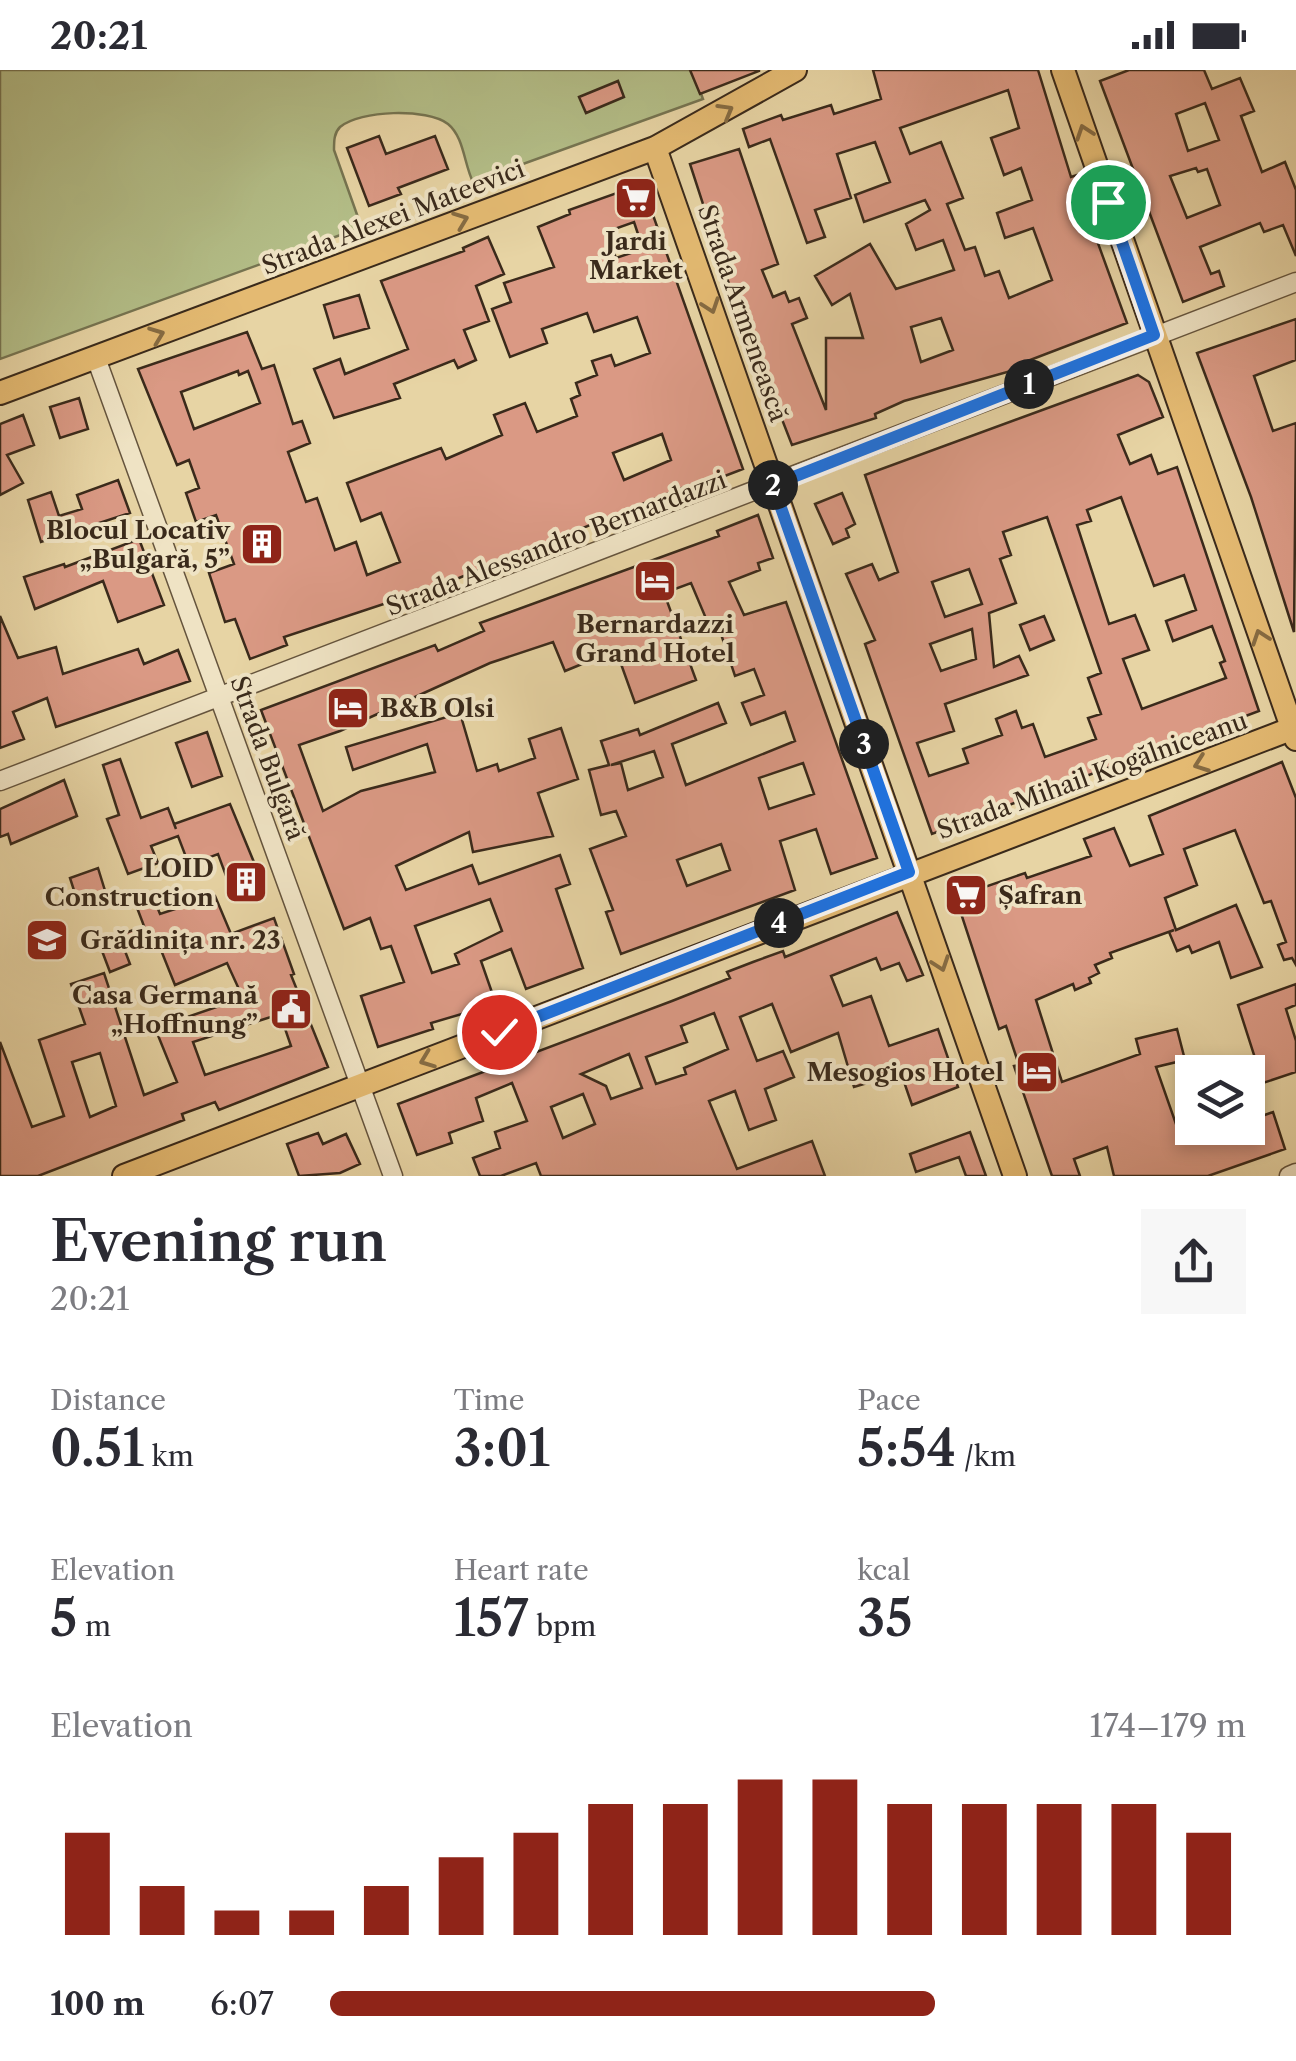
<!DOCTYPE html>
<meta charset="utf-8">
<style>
body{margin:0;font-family:"Libre Caslon Text",serif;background:#f7f7f7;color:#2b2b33;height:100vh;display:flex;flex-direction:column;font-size:38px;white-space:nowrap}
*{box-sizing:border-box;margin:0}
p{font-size:32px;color:#7c7c81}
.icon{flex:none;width:55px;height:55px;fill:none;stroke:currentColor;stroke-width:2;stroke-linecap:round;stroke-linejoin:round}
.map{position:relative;height:1106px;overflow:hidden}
.side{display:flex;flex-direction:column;background:#fff;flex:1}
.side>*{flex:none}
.fabs{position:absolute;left:1175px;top:985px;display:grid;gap:20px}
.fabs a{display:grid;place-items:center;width:90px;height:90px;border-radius:0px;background:#fff;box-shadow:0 5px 15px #0003;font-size:50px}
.pin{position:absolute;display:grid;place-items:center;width:85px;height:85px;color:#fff;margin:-42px;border:5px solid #fff;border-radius:50%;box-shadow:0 2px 10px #0007}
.km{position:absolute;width:50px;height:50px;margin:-25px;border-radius:50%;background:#222;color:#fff;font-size:28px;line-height:50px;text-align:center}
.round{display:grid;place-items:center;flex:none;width:105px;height:105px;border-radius:0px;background:#f7f7f7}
.summary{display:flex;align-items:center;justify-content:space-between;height:170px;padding:0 50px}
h1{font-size:55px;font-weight:600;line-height:75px}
.metrics{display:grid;grid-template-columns:repeat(3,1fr);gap:15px;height:170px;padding:10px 50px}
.metrics div{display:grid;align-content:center}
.metrics b{font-size:50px;font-weight:600}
.metrics small{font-size:28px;font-weight:400}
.metrics p{font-size:28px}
.chart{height:280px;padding:20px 50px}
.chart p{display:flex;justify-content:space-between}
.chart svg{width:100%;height:180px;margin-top:10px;stroke:#8f2418;stroke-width:6}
ul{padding:0 50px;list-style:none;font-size:32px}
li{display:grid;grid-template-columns:160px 120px 1fr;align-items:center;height:75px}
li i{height:25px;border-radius:12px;background:#8f2418}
.status{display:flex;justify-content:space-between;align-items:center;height:70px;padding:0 50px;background:#fff;direction:ltr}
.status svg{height:28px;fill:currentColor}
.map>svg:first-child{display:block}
.green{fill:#b3bd87;stroke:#767451;stroke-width:2.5}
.building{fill:#da9984;stroke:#3a2a1b;stroke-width:2.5;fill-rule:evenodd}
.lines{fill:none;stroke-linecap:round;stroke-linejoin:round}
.minor-casing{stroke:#65543d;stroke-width:21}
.major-casing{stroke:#3a2a1b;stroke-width:26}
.minor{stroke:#efe3c4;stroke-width:18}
.major{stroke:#e4ba72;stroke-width:22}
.oneway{stroke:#866b42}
.route-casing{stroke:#fff;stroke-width:20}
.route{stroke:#1a73e8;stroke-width:12}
.labels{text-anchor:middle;stroke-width:8;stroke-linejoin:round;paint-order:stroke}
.street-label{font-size:25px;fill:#3a2a1b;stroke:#efe3c4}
.poi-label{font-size:25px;font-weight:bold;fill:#3a2a1b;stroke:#efe3c4;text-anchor:end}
</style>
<div class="status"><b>20:21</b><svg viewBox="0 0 49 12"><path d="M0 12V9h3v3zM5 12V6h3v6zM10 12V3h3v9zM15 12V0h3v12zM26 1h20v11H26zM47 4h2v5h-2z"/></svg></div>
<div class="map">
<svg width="1296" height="1106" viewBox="0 0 1296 1106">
<rect width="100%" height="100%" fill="#e7d4a4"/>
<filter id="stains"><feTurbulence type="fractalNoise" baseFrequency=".002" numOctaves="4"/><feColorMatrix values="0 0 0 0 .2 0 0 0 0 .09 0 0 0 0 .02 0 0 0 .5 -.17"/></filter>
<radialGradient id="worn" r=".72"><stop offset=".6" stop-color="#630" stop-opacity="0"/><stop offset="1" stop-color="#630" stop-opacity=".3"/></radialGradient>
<path class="green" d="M0,0H692L703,29L473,112C464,94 464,67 448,54C427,38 360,40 340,57C334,63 334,71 334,80L360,153L357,159L0,289Z"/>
<path class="building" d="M690,0H759V1L700,24Z
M873,0H1038L1071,107L1080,104L1096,152L1091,154L1127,253L1017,295L1018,299L904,331L875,344L876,348L792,375L728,211L690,94L739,79L778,194L762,200L773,227L785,222L789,232L799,228L807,248L792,254L826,340V268H863L850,224L832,235L815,206L870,174L896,219L954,200L943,170L916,180L906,154L930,140L925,130L864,152L855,125L890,112L875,72L837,84L851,128L815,140L825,167L807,173L770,69L749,77L743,59L781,45L783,50L831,35L834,44L881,29ZM1008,20L1019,58L991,68L1004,105L1021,98L1032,130L997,143L1005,168L1033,158L1052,210L1009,228L999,201L985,206L975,177L965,180L947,134L963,128L941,72L910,84L900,58ZM941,248L953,280L921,292L911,257Z
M1129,0H1204L1212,19L1240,8L1254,41L1241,46L1262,102L1285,92L1296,120V186L1283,155L1264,162L1260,153L1200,177L1211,204L1219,201L1224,216L1183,232L1100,11ZM1205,33L1219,70L1188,81L1176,44ZM1196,98L1198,102L1207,99L1220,135L1187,148L1170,106Z
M618,11L624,27L586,43L579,27Z
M379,66L386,84L435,66L448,99L398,118L401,124L369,136L347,78Z
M642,114L743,399L683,422L682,418L444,514L284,567L287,575L250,589L235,549L225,552L209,503L234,494L216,445L196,452L186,423L199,418L189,390L177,395L138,299L247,262L262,299L274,295L293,354L302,351L310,373L288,382L306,432L317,428L335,480L356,472L367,505L400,492L381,443L361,451L347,413L441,378L446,389L502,365L494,345L525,333L537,362L577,346L571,329L580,325L576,313L597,305L592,291L611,285L615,296L650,283L637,247L594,262L587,243L542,259L547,273L510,287L492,239L511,232L504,213L554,197L538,157L570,144L569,140ZM634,152L643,179L616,188L606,162ZM238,301L239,305L248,301L260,333L194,359L181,322ZM662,364L671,390L624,410L613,383Z
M488,167L504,204L476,216L489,251L464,260L476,290L458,298L454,290L394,314L400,328L334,348L314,299L340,289L345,304L408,279L381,211L464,181L463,178Z
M359,225L369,258L334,268L324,235Z
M1296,249V290L1254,306L1273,361L1296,353L1294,562L1251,427L1197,283Z
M1138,305L1149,312L1163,347L1118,365L1130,394L1151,385L1158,404L1177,397L1259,641L932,764L865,574L875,570L846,504L872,494L879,510L898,502L865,405ZM1121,427L1154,516L1184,505L1196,540L1166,551L1173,571L1212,556L1225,591L1220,593L1226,608L1142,639L1123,589L1149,580L1135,545L1109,554L1077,455L1091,451L1087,440ZM1047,447L1101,603L1088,608L1101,644L1088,648L1096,669L1045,687L1033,654L1022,658L1016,641L996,649L1002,665L963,679L968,693L929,706L917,673L954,661L945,634L1028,605L1019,586L994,597L989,543L1016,533L1000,489L1011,485L1003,462ZM969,499L982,534L945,547L932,512ZM972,559L976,589L941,601L930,574Z
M79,328L88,359L60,368L50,337Z
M23,345L34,375L7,385L23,413L0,425V354Z
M118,410L130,443L41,472L28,430L51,422L59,446L82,439L77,425Z
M842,423L855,454L846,459L849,467L833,474L815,434Z
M758,445L773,488L758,493L760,500L729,512L744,545L786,532L877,788L831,804L816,759L780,771L795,820L621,884L606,842L613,840L590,779L626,766L616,741L601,745L589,700L609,695L601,671L638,659L640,665L718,633L726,653L672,674L686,715L795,671L785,642L751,655L742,633L764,625L754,599L735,606L720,561L713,565L691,513L664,523L696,610L635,633L616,580L565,601L553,572L490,593L340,661L299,675L323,741L361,721L435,702L427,674L353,700L346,677L460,643L477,701L497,694L499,701L535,688L529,669L561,658L578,709L538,723L553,766L473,782L469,762L396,796L406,820L472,795L479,814L560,785L570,814L556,819L583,898L526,919L511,879L481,891L496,934L431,953L433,959L378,977L361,926L404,912L391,876L381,879L370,848L344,859L261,640L435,575L438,581L484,561L480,553L719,466L717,461ZM654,681L663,707L628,720L621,693L611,695ZM803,693L814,724L769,739L759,708ZM721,774L730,800L687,816L677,790ZM490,829L502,861L455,884L459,894L432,903L415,856Z
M139,469L164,535L118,552L103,511L35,539L24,507L64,494L65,497Z
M0,546L18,588L56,577L63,604L138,579L144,594L178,580L190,611L56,657L47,628L13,642L24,669L0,678Z
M1044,546L1054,570L1030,580L1020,555Z
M207,662L222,706L192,717L176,673Z
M120,689L141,748L168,738L176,759L174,754L230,734L265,819L235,830L218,784L189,795L178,766L151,776L158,793L128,804L107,749L119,745L103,695Z
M1282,692L1296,728V895L1292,888L1284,890L1278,875L1286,872L1271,831L1264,833L1235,760L1184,779L1197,815L1165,828L1176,860L1236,835L1262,897L1231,908L1219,872L1192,883L1189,876L1177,881L1169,862L1174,860L1110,883L1112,888L1095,895L1099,903L1089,908L1091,913L1075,920L1073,914L1036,930L1062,1012L1140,984L1136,969L1177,959L1185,990L1156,997L1177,1057L1192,1052V1058H1248V1051L1273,1042L1285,1079L1208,1106H1114L1107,1077L1074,1089L1080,1106H1052L1014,996L1019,995L1006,956L999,959L953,819L982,808L985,817L1025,803L1027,808L1091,786L1084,769L1114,758L1130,796L1163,784L1149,746Z
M64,710L77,746L11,774L8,764L0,767V739Z
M98,798L106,824L78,833L70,808Z
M215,826L231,864L274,848L294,904L291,905L328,997L219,1040L215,1032L182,1044L184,1050L38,1106H0V972L32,1057L64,1046L39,970L85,954L71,914L104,903L144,1025L177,1012L155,958L243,928L227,893L175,915L157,870L125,881L130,894L110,902L99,873L144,856L136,835L154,829L160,844ZM280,944L291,976L205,1005L193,972ZM100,983L116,1036L90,1047L72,992Z
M897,842L923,905L907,911L899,893L881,900L876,888L831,906L843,936L871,926L889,976L938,959L958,1017L912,1035L901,1003L854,1017L838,963L791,982L772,934L740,947L757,991L783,981L794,1007L765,1019L776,1050L749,1060L735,1021L709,1031L737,1099L812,1071L825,1106H541L536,1093L501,1106H480L473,1088L500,1078L495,1062L527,1051L512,1013L476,1028L483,1051L449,1063L452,1073L417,1085L398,1034L672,931L730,908L727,902L753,892L783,881L785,887ZM714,943L728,979L684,998L686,1004L656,1014L646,987L687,972L681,956ZM629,984L642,1018L611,1029L606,1016L581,1004ZM583,1024L595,1054L563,1068L551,1037Z
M1296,914V935L1286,939L1296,971V1002L1263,1013L1238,935Z
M970,1062L986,1106H966L959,1087L916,1102L910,1084Z
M318,1063L323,1074L346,1064L360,1094L340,1103L299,1106L287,1074Z"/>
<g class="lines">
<g class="minor-casing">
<path id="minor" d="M96,288L393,1106
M0,711L1296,212
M1289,1106L1296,1103"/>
</g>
<g class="major-casing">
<path id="major" d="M1063,0L1296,669
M655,78L1015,1106
M0,323L655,78L795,0
M124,1106L1296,657"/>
</g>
<use href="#minor" class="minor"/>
<use href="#major" class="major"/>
</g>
<defs><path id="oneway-chevron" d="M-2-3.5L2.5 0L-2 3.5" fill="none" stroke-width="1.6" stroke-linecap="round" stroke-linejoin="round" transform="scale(2.5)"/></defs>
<g class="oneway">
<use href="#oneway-chevron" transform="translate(726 41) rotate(-30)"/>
<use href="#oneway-chevron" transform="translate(1084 62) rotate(-109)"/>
<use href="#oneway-chevron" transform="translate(461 150) rotate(-21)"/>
<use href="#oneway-chevron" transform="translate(711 236) rotate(71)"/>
<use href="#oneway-chevron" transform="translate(157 265) rotate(-21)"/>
<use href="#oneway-chevron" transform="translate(1260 567) rotate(-109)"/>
<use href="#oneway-chevron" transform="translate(1201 694) rotate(160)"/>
<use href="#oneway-chevron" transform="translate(941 894) rotate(71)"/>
<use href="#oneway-chevron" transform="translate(427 990) rotate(159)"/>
</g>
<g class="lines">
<g class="route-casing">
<path id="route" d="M499,962L909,802L773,415L1154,265L1108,132"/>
</g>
<use href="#route" class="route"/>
</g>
<defs>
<g id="supermarket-square" transform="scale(2.25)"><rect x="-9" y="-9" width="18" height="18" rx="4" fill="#8f2418" stroke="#efe3c4"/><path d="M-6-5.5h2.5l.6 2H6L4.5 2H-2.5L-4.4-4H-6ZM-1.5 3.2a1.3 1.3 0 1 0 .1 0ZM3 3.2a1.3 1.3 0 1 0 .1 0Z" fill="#fff"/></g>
<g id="building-square" transform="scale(2.25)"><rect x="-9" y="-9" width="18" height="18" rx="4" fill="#8f2418" stroke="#efe3c4"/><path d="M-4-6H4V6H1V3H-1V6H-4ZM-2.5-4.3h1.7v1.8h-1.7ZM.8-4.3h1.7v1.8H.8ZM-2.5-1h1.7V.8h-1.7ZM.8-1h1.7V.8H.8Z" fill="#fff"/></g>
<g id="hotel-square" transform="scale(2.25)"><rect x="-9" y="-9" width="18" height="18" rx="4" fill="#8f2418" stroke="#efe3c4"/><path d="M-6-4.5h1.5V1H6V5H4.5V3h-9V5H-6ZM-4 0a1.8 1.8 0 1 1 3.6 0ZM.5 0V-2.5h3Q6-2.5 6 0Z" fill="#fff"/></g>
<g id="school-square" transform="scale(2.25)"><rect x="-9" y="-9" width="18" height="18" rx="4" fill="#8f2418" stroke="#efe3c4"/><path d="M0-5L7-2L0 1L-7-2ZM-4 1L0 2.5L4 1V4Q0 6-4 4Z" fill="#fff"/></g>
<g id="civic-square" transform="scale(2.25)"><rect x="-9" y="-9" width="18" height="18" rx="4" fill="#8f2418" stroke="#efe3c4"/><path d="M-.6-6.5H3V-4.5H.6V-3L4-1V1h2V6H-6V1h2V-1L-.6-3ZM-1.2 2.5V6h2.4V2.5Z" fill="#fff"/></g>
</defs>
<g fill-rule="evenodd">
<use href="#supermarket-square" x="636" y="128"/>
<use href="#building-square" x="262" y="474"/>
<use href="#hotel-square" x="655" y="511"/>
<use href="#hotel-square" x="348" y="638"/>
<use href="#building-square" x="246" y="812"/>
<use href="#supermarket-square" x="966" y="825"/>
<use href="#school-square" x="47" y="870"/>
<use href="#civic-square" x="291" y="939"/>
<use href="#hotel-square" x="1037" y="1002"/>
</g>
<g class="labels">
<g class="street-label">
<text transform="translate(393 147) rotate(-21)" y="9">Strada Alexei Mateevici</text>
<text transform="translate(743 243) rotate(71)" y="9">Strada Armenească</text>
<text transform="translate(556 473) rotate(-21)" y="9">Strada Alessandro Bernardazzi</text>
<text transform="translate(268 688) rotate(70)" y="9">Strada Bulgară</text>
<text transform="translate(1092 705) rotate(-20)" y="9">Strada Mihail Kogălniceanu</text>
</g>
<g class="poi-label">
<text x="636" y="180" text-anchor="middle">Jardi<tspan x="636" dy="29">Market</tspan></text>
<text x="230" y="469">Blocul Locativ<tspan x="230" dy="29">„Bulgară, 5”</tspan></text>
<text x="655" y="563" text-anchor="middle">Bernardazzi<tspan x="655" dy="29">Grand Hotel</tspan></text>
<text x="380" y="647" text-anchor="start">B&amp;B Olsi</text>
<text x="214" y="807">LOID<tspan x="214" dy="29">Construction</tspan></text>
<text x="998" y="834" text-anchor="start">Șafran</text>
<text x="80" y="879" text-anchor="start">Grădinița nr. 23</text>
<text x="258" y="934">Casa Germană<tspan x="258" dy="29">„Hoffnung”</tspan></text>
<text x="1004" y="1011">Mesogios Hotel</text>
</g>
</g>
<rect width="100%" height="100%" filter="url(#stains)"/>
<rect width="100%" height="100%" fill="url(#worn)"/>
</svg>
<div class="fabs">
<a><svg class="icon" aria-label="layers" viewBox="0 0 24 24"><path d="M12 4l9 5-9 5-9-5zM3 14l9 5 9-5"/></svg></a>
</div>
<div class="pin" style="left:1108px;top:132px;background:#1e9e55"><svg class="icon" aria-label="arrive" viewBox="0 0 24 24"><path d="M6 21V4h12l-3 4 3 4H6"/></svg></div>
<div class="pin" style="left:499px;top:962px;background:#d93025"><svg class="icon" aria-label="check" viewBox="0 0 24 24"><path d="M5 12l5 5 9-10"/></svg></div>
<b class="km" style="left:1029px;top:314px">1</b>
<b class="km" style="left:773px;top:415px">2</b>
<b class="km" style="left:864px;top:674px">3</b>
<b class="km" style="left:779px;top:853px">4</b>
</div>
<section class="side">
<div class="summary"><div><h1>Evening run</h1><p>20:21</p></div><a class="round"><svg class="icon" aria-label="share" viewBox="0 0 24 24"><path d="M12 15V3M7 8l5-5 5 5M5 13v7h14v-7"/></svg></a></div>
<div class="metrics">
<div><p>Distance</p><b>0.51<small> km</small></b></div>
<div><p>Time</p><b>3:01</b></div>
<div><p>Pace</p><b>5:54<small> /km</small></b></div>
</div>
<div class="metrics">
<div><p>Elevation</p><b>5<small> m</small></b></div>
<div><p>Heart rate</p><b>157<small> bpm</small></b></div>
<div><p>kcal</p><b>35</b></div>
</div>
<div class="chart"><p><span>Elevation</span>174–179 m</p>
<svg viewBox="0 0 160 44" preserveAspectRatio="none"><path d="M5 44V19M15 44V32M25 44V38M35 44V38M45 44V32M55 44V25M65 44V19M75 44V12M85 44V12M95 44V6M105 44V6M115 44V12M125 44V12M135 44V12M145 44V12M155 44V19"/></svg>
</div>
<ul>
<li><b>100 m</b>6:07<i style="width:66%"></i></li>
</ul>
</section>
